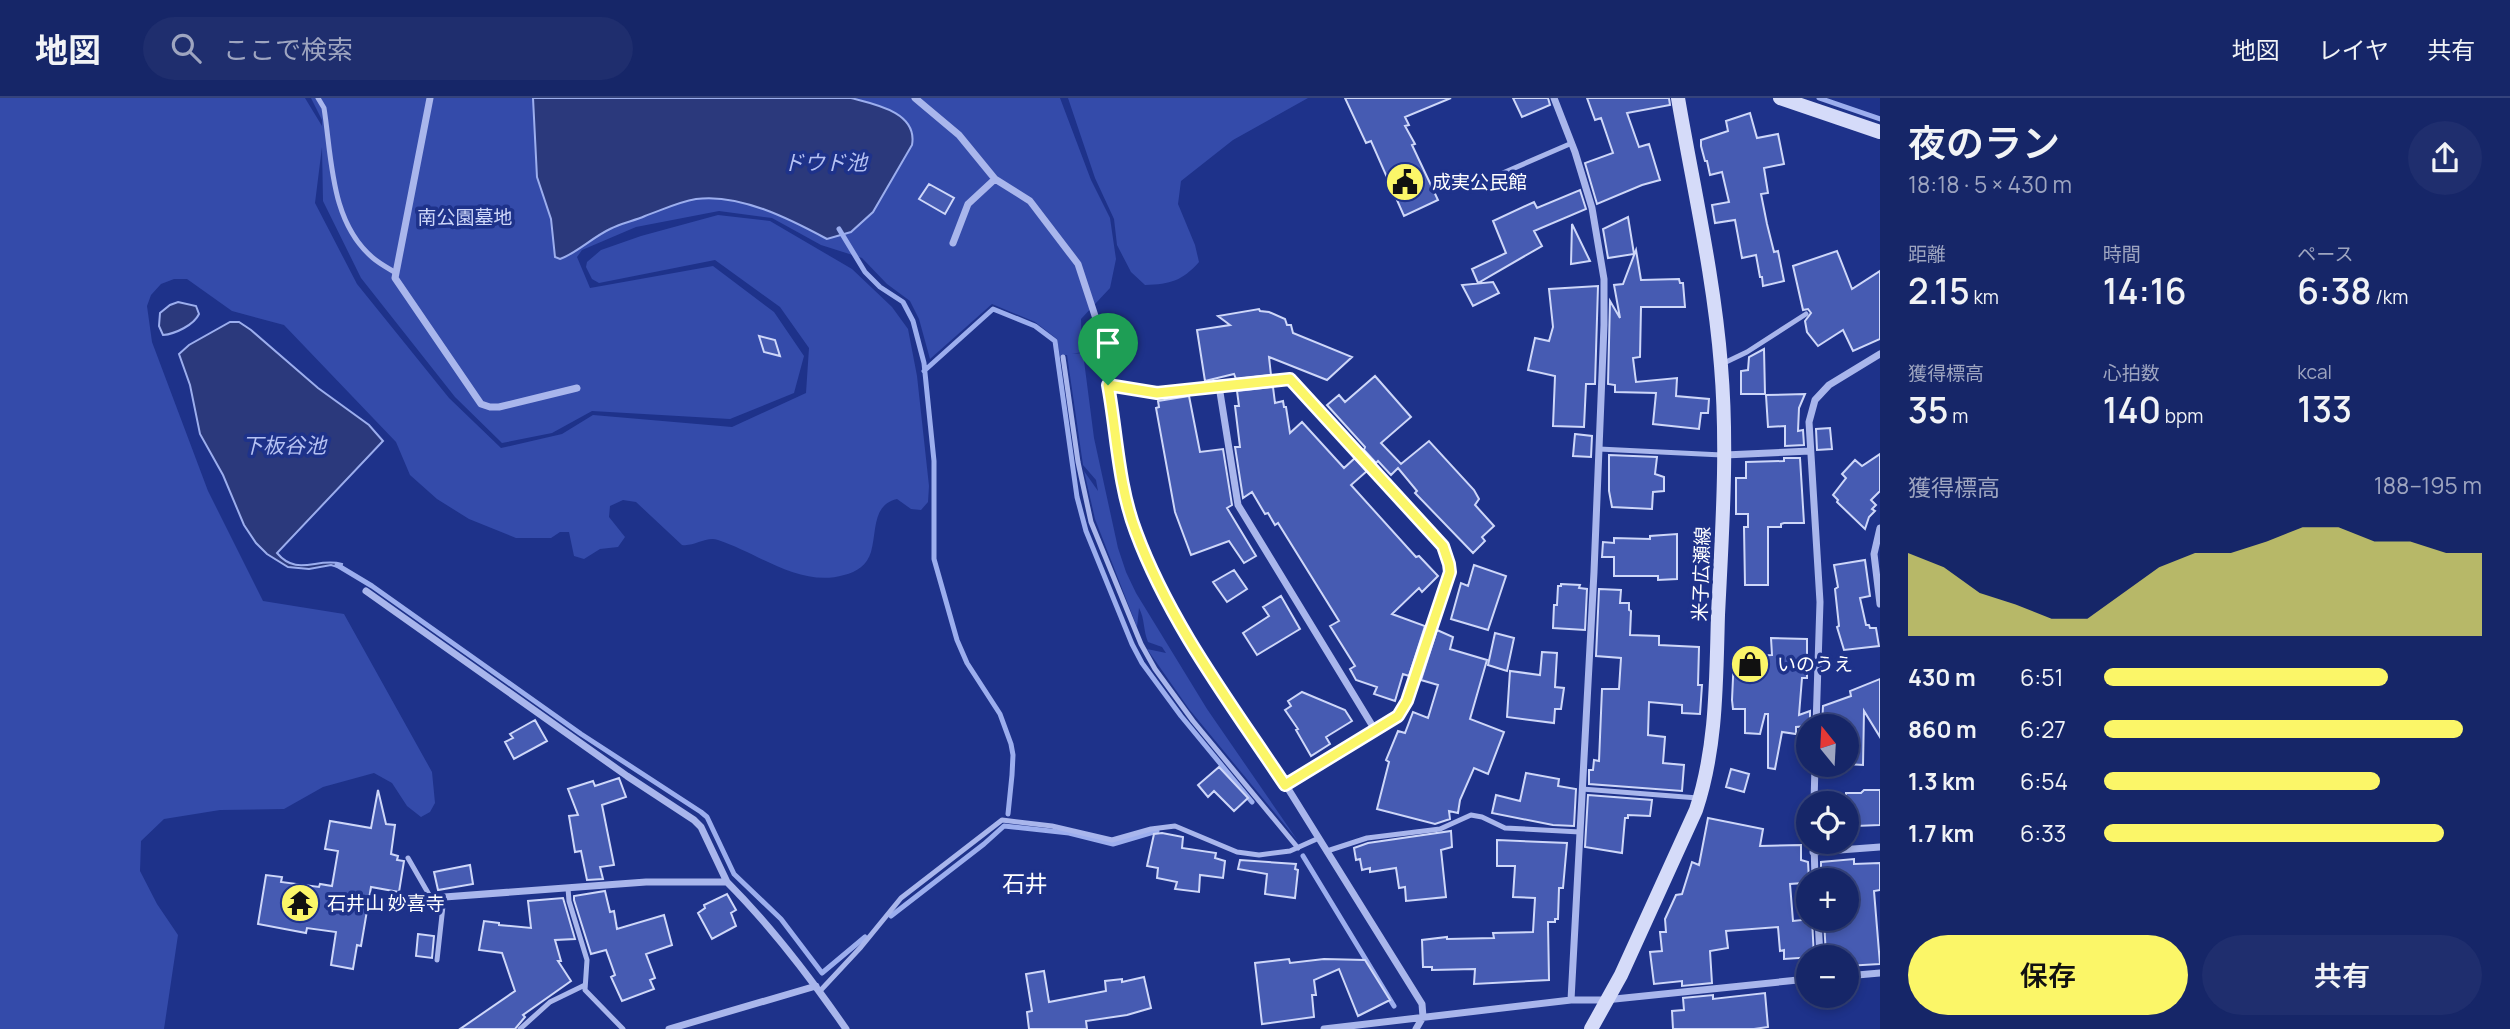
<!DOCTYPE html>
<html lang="ja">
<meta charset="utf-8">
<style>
body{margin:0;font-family:Manrope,"Noto Sans JP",sans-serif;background:#1f2e6e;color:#f1f3f6;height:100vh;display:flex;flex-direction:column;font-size:26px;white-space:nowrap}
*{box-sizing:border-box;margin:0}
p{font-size:23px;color:#9ea5c0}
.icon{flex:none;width:38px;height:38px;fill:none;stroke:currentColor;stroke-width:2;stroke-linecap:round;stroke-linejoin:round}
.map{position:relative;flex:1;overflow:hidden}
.panel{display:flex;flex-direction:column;background:#162668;width:630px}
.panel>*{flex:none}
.needle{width:46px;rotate:342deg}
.tools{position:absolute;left:1796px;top:616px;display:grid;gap:14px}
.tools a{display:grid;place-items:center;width:63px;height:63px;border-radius:50%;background:#162668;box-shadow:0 4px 10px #0003,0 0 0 2px #35437c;font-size:35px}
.pin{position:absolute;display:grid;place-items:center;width:60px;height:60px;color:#fff;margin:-72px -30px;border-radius:50% 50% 50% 0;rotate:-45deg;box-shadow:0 0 7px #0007}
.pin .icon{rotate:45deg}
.round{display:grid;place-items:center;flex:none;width:74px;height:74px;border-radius:37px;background:#1f2e6e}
.overview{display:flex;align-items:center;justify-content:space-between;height:119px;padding:0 28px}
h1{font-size:38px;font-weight:600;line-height:52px}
.figures{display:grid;grid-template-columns:repeat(3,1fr);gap:10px;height:119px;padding:7px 28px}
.figures div{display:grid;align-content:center}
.figures b{font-size:35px;font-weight:600}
.figures small{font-size:19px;font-weight:400}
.figures p{font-size:19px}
.chart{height:196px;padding:14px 28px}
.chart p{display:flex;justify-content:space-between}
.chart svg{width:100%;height:126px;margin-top:7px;fill:#fbf668;opacity:.7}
.action{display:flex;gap:14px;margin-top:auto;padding:14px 28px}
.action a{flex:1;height:80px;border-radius:42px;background:#fbf668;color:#111;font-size:28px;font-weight:600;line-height:80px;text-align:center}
.action a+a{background:#1f2e6e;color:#f1f3f6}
ul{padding:0 28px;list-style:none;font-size:23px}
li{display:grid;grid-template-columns:112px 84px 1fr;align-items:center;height:52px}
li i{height:18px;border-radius:9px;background:#fbf668}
header{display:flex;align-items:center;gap:42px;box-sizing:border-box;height:98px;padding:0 35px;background:#162668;border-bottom:2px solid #35437c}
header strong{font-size:33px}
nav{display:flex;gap:38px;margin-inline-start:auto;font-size:24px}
.search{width:490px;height:63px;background:#1f2e6e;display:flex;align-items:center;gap:18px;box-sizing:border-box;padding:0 24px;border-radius:38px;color:#9ea5c0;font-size:26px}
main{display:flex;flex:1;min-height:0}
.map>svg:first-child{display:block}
.green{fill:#344baa}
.water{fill:#2b397c;stroke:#9caeee;stroke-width:2}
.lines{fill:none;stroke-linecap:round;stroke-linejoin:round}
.stream{stroke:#9caeee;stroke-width:5}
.building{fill:#465bb2;stroke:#ced7f9;stroke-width:2}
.service{stroke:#a9b6ec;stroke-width:5}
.minor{stroke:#a9b6ec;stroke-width:7}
.secondary{stroke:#d5dbf9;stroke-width:14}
.route-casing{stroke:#fff;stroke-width:14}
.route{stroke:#fbf668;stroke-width:9}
.labels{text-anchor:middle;stroke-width:7;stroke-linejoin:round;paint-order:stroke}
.poi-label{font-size:19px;fill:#fff;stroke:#1e328a;text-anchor:start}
.park-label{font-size:19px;fill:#ced7f9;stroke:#1e328a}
.street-label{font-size:19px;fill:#fff;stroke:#1e328a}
.water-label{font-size:21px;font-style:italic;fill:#b5c1f3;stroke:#1e328a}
.quarter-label{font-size:23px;fill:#fff;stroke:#1e328a}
</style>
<header>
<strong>地図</strong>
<div class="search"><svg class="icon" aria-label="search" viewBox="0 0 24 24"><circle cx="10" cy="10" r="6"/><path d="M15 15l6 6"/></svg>ここで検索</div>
<nav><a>地図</a><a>レイヤ</a><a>共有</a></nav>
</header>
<main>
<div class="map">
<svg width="1880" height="931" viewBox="0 0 1880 931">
<rect width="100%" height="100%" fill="#1e328a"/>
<path class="green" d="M0,0H305L322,28V22L311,0H1060L1091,82L1110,120L1116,161L1110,190L1081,221L1082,254L1072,256L1083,255L1094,340L1118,450L1126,474L1136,495L1207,611L1298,743L1189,611L1147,551L1166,555L1162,549L1148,544C1143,532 1145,521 1139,510L1137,529L1095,421L1084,373L1098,393L1096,382L1083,367L1067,257L1060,258L1057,241L1035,224L992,206L930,261L919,221L910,203L887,186L862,160L821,147L772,120L719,113L636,129L582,152L577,159L590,190L713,168L774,214L804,258L794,295L730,321L592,313L552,335L502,345L455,299L361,180L323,103L322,49L315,105L357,186L449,300L501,350L562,336L593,317L732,329L806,295L809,250L780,209L715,162L599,185L592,181L586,169L587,164L601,152L641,138L718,117L770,123L852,171L892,209L908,231L917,278L929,388L928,404L921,412L911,411L897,401C872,407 877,432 871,454C867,467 857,474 844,477C801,490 758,455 718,442C706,438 694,449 682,447L636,404L623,402L610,408L609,419L625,439L618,449L600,451L584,461L574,458L569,434H560L551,440H516L469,421L437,401L410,377L396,344L284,227L232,213L187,181H174L161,186L151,197L147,208L152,244L208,393L263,503L344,516L432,674L435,705L430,714L421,719L407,708L392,685L374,675L323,689L284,711L220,712L164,721L141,743L140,773L157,806L178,837L164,931H0Z
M1068,0H1308L1233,42L1181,83L1178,106L1195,147L1199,164C1182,183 1171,186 1145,187L1131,174L1117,147L1114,121L1095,80Z"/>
<path class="water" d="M533,0H851C874,6 918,14 912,47L873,114L851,134L827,141C790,121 739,95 696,101C678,104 662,112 645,118C634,123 621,125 610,131C593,139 575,156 560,161L555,159L551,121L537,79Z
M178,204L196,208L199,216C194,227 175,236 163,237L159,228L160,215L170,207Z
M230,224H239L251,232L318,290L369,327L383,343L277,455C297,479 317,459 342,466L341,470L331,467L309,471L288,469L267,456L256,445L244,427L223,377L200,336L190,287L179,256L189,247Z"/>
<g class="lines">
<path class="stream" d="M1819,0L1880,21
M839,131L865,174L880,189L903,204L913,223L924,265L934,363V461L957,542L967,565L1000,616L1011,646L1013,657L1012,677L1008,716
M924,273L993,211L1035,228L1055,243L1077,399L1086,433L1132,546L1142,565L1181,618L1252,704
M337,467L372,488L581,636L701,714L707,719L734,776L781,821L822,875L865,839
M1303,758L1394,908
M891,818L984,746L1004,728L1069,735L1113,746L1157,733"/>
</g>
<path class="building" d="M1345,0H1451L1405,19L1409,27L1405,28L1415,46L1412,47L1438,102L1404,118L1371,43L1366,45Z
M1513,0H1548L1550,7L1522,19Z
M1587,0H1669L1670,7L1627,15L1639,49L1649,46L1660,82L1642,87L1597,106L1585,65L1613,55L1601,20L1595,22Z
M1750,15L1757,40L1778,36L1784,66L1764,70L1768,95L1761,96L1767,126L1774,154L1778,153L1784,183L1763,188L1762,179H1760L1756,157L1742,160L1735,122L1715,125L1712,107L1729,104L1722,74L1710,77L1707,63H1705L1701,48V42L1728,33L1726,23Z
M929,86L954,100L945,116L919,101Z
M1580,92L1586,111L1534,133L1542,148L1478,185L1472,171L1506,155L1493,123L1534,104L1537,110Z
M1628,119L1634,156L1608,160L1603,131Z
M1572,126L1590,163L1571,166Z
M1636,152L1641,182L1679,181L1680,185H1683L1685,209H1641L1640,259L1633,260L1636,284L1677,280L1676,298L1709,301L1708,315H1701L1699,331L1653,326L1656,295L1615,294V287L1608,286L1610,203L1620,220L1614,187L1623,186Z
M1837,153L1852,191L1880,173V241L1853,253L1843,232L1818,248L1807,234L1805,223L1811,215L1808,211L1803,212L1793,168Z
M1493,184L1499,195L1473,208L1462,187Z
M1598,188L1595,286H1586L1584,329L1553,328L1555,278L1528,272L1535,240L1549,243L1553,229L1549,191Z
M1259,211L1260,213L1269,214L1285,221L1287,227H1291L1293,235L1352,259L1327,282L1269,259L1271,277L1236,281L1234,276L1205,283L1197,232L1230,227L1218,218Z
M759,238L775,242L780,258L764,254Z
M1764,251L1765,296H1741V273L1748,272L1749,259Z
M1375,278L1411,319L1381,345L1401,366L1429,343L1474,392L1479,401L1475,407L1494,428L1482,439L1485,443L1473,455L1415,395L1417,393L1398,370L1391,377L1378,363L1376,365L1364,352L1365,349L1327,307L1339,297L1345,304Z
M1273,289L1275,305L1283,303L1284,309H1286L1290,335L1302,324L1344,370L1355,360L1367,373L1351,387L1416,459L1419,458L1438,478L1422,494L1419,490L1392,516L1425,528L1409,578L1403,576L1395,603L1374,596L1377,589L1356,582L1350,571L1355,568L1330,528L1339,523L1278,425L1275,427L1268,415L1265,416L1252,394L1243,400L1235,349H1240L1235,308H1239L1237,293Z
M1805,296L1799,310L1798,333L1803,332L1804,347L1785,348V328L1768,329L1766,297Z
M1189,298L1200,354L1223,351L1232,407L1227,410L1256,458L1244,465L1229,443L1191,457L1175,414L1156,310L1159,309L1158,303Z
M1830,330L1832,351L1817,352L1816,331Z
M1575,336L1592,338L1591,359L1573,358Z
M1880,356V393L1871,402L1876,407L1872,411L1875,413L1869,419L1865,431L1837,404L1838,402L1833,397L1846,380L1842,376L1855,362L1862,368Z
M1609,357L1657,359L1655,376L1664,379V393L1653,394L1652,411L1612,409L1609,393Z
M1784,360H1800L1804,425H1784L1781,426V429H1768V487H1745L1744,429H1748V416H1736V380H1746V364L1784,363Z
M1677,436V481L1658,482V478H1614V459H1602L1603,444L1614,445V440L1650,441V438Z
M1865,462L1870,498L1860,500L1866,527H1869L1870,530H1876L1879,548L1844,552L1837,529L1839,528L1835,491L1838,489L1834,467Z
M1474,467L1506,478L1488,532L1451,521L1461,485L1468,488Z
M1234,472L1247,491L1227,504L1213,484Z
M1561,486L1580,487L1579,490L1587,491L1585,532L1553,530L1554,507H1557L1558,488H1561Z
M1599,491L1621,492L1620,505H1629V512L1631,513L1630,537L1659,538V547L1699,549L1698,587H1702L1700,616L1682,615V607L1649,604L1648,637L1665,639L1663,665L1684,667L1682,693L1589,686V672H1593L1594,662L1599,663L1602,591H1619L1621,560L1596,558Z
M1281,498L1300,531L1257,557L1243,535L1269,518L1263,509Z
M1437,532L1453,539L1450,551L1487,562L1470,621L1504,634L1488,676L1474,670L1460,702L1458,715L1449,713L1450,721L1435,726L1377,711L1389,664L1386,662L1398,633L1405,635L1413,614L1428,620L1438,587L1421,582Z
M1495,535L1514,540L1507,573L1488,567Z
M1771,540L1807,541V580H1802L1799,617L1810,613V628L1796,629V636L1782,634L1775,671L1768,670V616H1765L1760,636L1745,635V611H1733L1732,602L1734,558L1772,557Z
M1542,554L1557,555L1555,589L1564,590L1561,611H1555L1554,625L1507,619L1510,573L1540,577Z
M1880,581V639L1864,613L1863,667L1846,666V628H1822L1823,608L1851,598L1850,593Z
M1302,594L1345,612L1352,623L1326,639L1330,646L1311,658L1296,632L1298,631L1285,612L1291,608L1288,603Z
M535,622L547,643L514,661L505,644L513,640L510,636Z
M1219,669L1248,700L1234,713L1214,693L1208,699L1198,687Z
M1731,671L1749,676L1744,694L1726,689Z
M1526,675L1559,681L1558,688L1576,691L1574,728L1553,727L1492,715L1496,697L1520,703Z
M619,680L626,699L602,707L614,767L600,769L603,781L587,782L581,753L575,754L569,718L578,717L568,691L593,683L595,688Z
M378,692L386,726L395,727L391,756L398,758L397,762L404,763L399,794L371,789L361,848L357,847L353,871L331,867L336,834L307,830L306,835L258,826L266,777L282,779L281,784L319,789L320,786L332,788L338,753L325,751L330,723L371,730Z
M1864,692H1880V727L1856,728V725L1846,726V695H1861Z
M1588,697L1652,702L1650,718L1628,717V720H1625L1622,755L1585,749Z
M1708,720L1763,731L1760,748L1801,747V762L1808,764L1809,782H1803V785L1790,786L1793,823L1812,821L1814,859L1784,861V852L1780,853L1778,829L1726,833L1728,850L1710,853L1712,885L1682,888V883L1654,886L1650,854L1662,853L1660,834H1666L1665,821L1676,797L1682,796L1692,764L1699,767Z
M1451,733L1452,749L1441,752L1446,799L1406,803L1405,789L1399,790L1396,770L1370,774V770L1362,772L1360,761L1356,762L1354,750L1368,745Z
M1162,735L1183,739L1182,750L1216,755L1215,760L1225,763L1223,780L1200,777L1199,794L1175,791L1177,784L1157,780L1158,770L1147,768L1154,736Z
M1497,742L1567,745L1563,790H1559L1558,821H1555V824H1548L1549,882L1474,886L1475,871L1432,872V869H1423L1422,842L1447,839V841L1494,840L1493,835L1533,834L1535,800L1513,799L1515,768H1497Z
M1854,761V766L1880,765V792L1874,793L1880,866L1846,868V859H1826L1824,821H1846V782H1821V764Z
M1240,762L1296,766L1295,771L1298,772L1295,800L1265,796L1267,776L1238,771Z
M470,767L473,786L438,792L434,774Z
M605,793L610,814L614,813L617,831L664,817L672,847L646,856L655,880L650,882L654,891L622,903L611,879L615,877L606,852L591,856L574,802V798Z
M727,796L736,812L731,815L736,828L712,841L698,815L705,810L704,807Z
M563,800L575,841L555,842L561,863H558L571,883L523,917L525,919L515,931H460L515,893L502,855L479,852L484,823L499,825V827L531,830L528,803Z
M418,836L434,838L432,860L416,858Z
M1289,861L1290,865L1324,861L1365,862L1390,902L1358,918L1339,871L1314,882L1316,897H1312L1314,919L1262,926L1255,865Z
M1044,873L1049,904L1106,893L1105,883L1122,881V884L1144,879L1151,910L1127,917L1086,923L1087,931H1029L1027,914L1032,913L1026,876Z
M1765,895L1768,929L1754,931H1673L1672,913L1684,912L1683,900L1713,897V901Z"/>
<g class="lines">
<path class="service" d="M318,0L324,10C332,60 330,124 373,160C380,166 388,170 396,175
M1489,81L1572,45
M1063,259L1078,364L1091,424L1141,546L1155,571L1193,623L1298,750
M1724,265L1747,254L1806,216
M1599,351L1722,357
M1582,691L1698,700
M1327,753L1367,740L1440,731L1471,717L1482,719L1505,730L1580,734
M408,760L431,800
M568,790L569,803L587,862L585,892L623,931
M437,862L444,799
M820,893L861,849L901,800L1002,722L1052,728L1112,742L1151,731L1175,728L1237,754L1259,757L1290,753L1319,740
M520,931L550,904L585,887"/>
<path class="minor" d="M430,0L395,180L481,306L490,309H499L577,290
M915,0L959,37L995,81L1030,103L1078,166L1099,230L1119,365L1135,432L1157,483L1218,585L1287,689L1422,906L1423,919L1416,931
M1554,0L1575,54L1592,110L1604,181V227L1594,474L1571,902
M953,145L968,106L995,81
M1108,287L1157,295L1290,281L1301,291L1442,448L1449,466L1450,474L1407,603L1398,618L1285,687
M1219,288L1238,407L1375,632
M1725,357L1810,353
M1880,430L1874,456L1880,506
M366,493L627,678L694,722L701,729L727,784
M1816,628L1820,504L1809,324L1815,302L1829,287L1880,256
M1814,705L1815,667
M1814,744L1815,782
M1813,754L1880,749
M431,800L646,784H727C772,829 810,879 846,931
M1818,821L1820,859
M1846,878L1880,875
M669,931L816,888
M1324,931L1571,902H1605L1808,881"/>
<path class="secondary" d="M1780,0L1880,34
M1591,931L1621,877L1696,712C1717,649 1716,583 1718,517C1722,434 1728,351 1721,268C1714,178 1693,88 1678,0"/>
</g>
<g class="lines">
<g class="route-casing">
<path id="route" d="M1290,281L1443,448L1449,466L1450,474L1407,603L1398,618L1285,687C1232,607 1170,526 1136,434C1118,387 1117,336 1108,287L1157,295Z"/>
</g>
<use href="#route" class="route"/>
</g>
<defs>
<g id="civic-disc" transform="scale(2.0125)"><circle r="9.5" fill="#fbf668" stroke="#1e328a"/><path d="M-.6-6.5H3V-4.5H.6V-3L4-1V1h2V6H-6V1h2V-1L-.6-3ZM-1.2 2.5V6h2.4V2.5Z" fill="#111"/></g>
<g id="shop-disc" transform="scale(2.0125)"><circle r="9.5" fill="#fbf668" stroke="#1e328a"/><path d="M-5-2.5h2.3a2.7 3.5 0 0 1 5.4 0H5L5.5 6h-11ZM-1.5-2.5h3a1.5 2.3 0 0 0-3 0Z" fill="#111"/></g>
<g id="temple-disc" transform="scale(2.0125)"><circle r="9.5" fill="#fbf668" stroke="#1e328a"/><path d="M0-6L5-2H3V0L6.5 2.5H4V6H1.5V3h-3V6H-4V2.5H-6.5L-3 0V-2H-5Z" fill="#111"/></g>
</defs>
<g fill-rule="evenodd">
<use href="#civic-disc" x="1405" y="84"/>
<use href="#shop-disc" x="1750" y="566"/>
<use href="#temple-disc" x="300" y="805"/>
</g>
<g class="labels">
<g class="poi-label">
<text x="1432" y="91">成実公民館</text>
<text x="1777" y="573">いのうえ</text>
<text x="327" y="812">石井山 妙喜寺</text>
</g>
<g class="park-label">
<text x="465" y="126">南公園墓地</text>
</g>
<g class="street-label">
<text transform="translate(1701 476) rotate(-88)" y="7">米子広瀬線</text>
</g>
<g class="water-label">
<text x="825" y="72">ドウド池</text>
<text x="284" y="355">下板谷池</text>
</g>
<g class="quarter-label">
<text x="1025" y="794">石井</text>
</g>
</g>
</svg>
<div class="tools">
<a><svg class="needle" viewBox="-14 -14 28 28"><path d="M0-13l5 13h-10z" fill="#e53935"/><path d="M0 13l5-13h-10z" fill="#9ea5c0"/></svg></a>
<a><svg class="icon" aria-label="locate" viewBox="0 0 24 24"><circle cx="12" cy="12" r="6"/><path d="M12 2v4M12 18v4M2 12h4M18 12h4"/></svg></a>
<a>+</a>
<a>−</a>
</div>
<div class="pin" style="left:1108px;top:287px;background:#1e9e55"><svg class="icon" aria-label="arrive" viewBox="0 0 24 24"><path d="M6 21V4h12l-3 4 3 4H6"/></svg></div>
</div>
<section class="panel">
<div class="overview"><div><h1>夜のラン</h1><p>18:18 · 5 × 430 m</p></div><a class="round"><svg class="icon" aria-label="share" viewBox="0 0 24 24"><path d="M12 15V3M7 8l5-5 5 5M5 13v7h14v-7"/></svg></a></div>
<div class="figures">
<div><p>距離</p><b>2.15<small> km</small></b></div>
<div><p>時間</p><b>14:16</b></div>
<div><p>ペース</p><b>6:38<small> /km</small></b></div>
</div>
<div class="figures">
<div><p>獲得標高</p><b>35<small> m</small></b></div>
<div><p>心拍数</p><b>140<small> bpm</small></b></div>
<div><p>kcal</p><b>133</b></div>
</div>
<div class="chart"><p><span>獲得標高</span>188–195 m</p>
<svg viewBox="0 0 160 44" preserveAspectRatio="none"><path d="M0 44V15L10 20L20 29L30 33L40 38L50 38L60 29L70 20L80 15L90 15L100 11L110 6L120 6L130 11L140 11L150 15L160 15V44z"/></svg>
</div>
<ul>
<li><b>430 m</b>6:51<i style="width:75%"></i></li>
<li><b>860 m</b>6:27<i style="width:95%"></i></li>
<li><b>1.3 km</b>6:54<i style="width:73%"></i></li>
<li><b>1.7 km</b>6:33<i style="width:90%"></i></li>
</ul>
<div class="action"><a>保存</a><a>共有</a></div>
</section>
</main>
